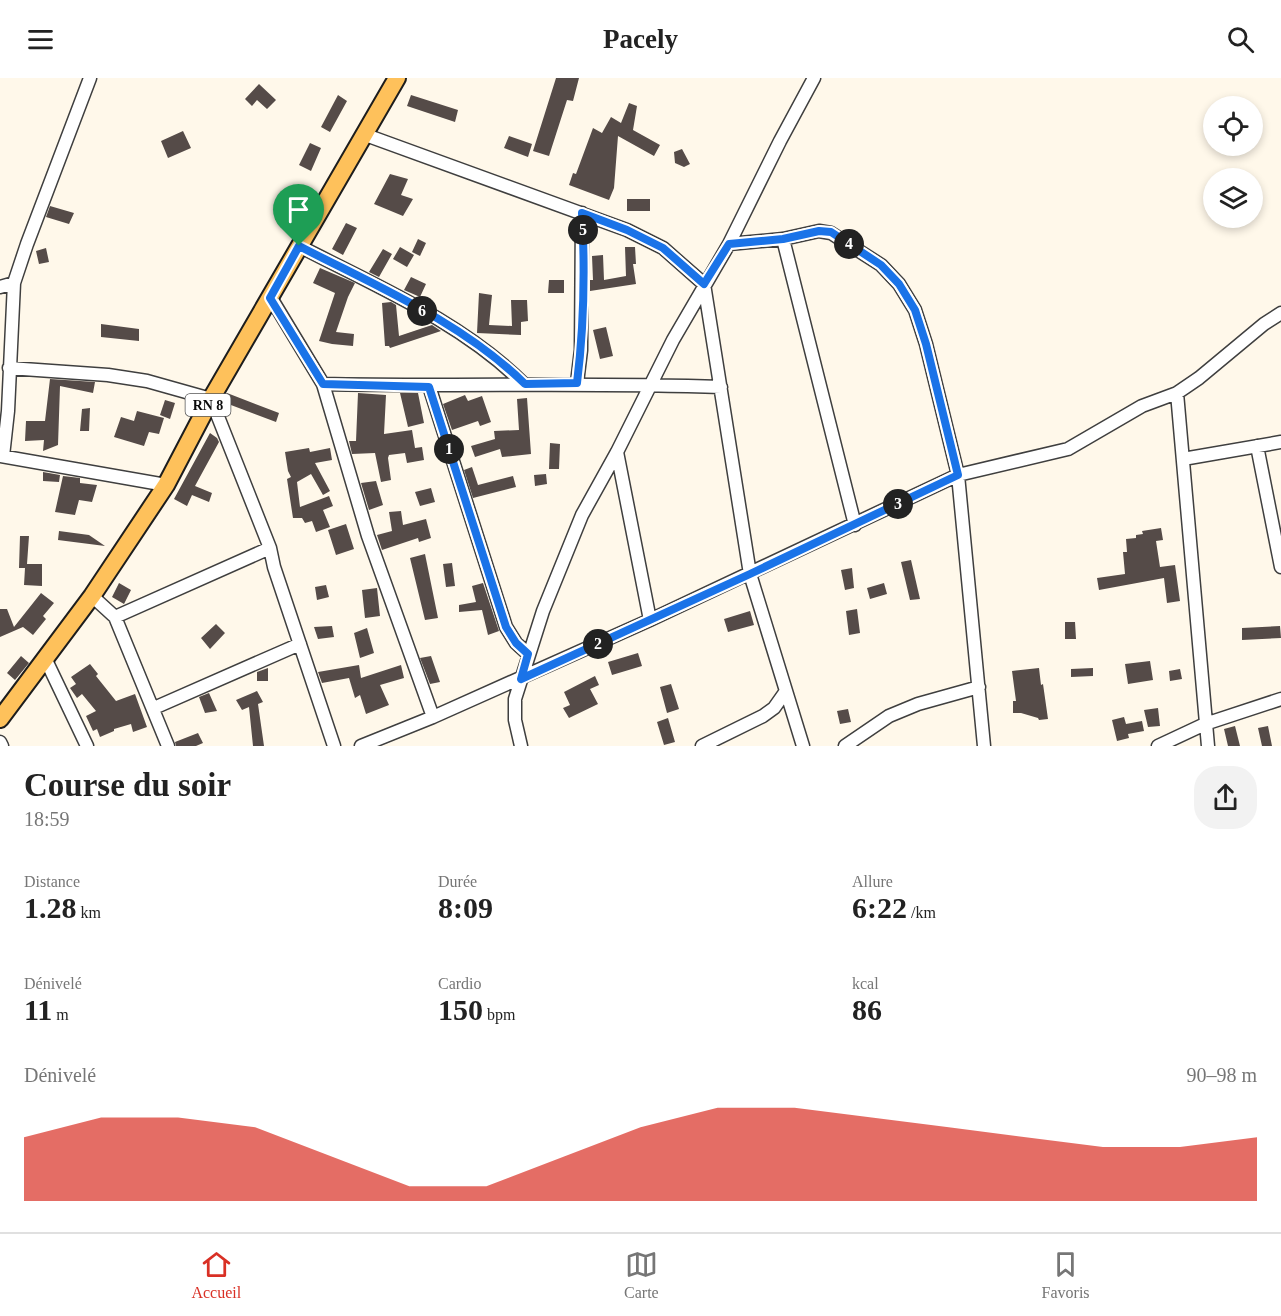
<!DOCTYPE html>
<html lang="fr">
<meta charset="utf-8">
<style>
body{margin:0;font-family:"Times New Roman",serif;background:#f2f2f2;color:#222;height:100vh;display:flex;flex-direction:column;font-size:22px;white-space:nowrap}
*{box-sizing:border-box;margin:0}
p{font-size:20px;color:#767676}
.icon{flex:none;width:33px;height:33px;fill:none;stroke:currentColor;stroke-width:2;stroke-linecap:round;stroke-linejoin:round}
.map{position:relative;height:668px;overflow:hidden}
.sheet{display:flex;flex-direction:column;background:#fff;flex:1}
.sheet>*{flex:none}
.buttons{position:absolute;left:1203px;top:18px;display:grid;gap:12px}
.buttons a{display:grid;place-items:center;width:60px;height:60px;border-radius:50%;background:#fff;box-shadow:0 3px 9px #0003;font-size:30px}
.pin{position:absolute;display:grid;place-items:center;width:51px;height:51px;color:#fff;margin:-62px -26px;border-radius:50% 50% 50% 0;rotate:-45deg;box-shadow:0 0 6px #0007}
.pin .icon{rotate:45deg}
.km{position:absolute;width:30px;height:30px;margin:-15px;border-radius:50%;background:#222;color:#fff;font-size:16px;line-height:30px;text-align:center}
.round{display:grid;place-items:center;flex:none;width:63px;height:63px;border-radius:24px;background:#f2f2f2}
.headline{display:flex;align-items:center;justify-content:space-between;height:102px;padding:0 24px}
h1{font-size:33px;font-weight:800;line-height:45px}
.metrics{display:grid;grid-template-columns:repeat(3,1fr);gap:9px;height:102px;padding:6px 24px}
.metrics div{display:grid;align-content:center}
.metrics b{font-size:30px;font-weight:800}
.metrics small{font-size:16px;font-weight:400}
.metrics p{font-size:16px}
.chart{height:168px;padding:12px 24px}
.chart p{display:flex;justify-content:space-between}
.chart svg{width:100%;height:108px;margin-top:6px;fill:#d93025;opacity:.7}
header{display:flex;justify-content:space-between;align-items:center;height:78px;padding:0 24px;background:#fff;font-size:27px;font-weight:800}
.tabs{display:flex;justify-content:space-around;align-items:center;height:84px;border-top:2px solid #e0e0e0;background:#fff;font-size:16px;color:#767676}
.tabs a{display:grid;justify-items:center;gap:3px}
.tabs .active{color:#d93025}
.map>svg:first-child{display:block}
.building{fill:#554b48}
.lines{fill:none;stroke-linecap:round;stroke-linejoin:round}
.minor-casing{stroke:#3f3f3f;stroke-width:15}
.major-casing{stroke:#1d1d1d;stroke-width:20}
.minor{stroke:#fff;stroke-width:12}
.major{stroke:#fec15b;stroke-width:16}
.route-casing{stroke:#fff;stroke-width:12}
.route{stroke:#1a73e8;stroke-width:8}
.labels{text-anchor:middle;stroke-width:6;stroke-linejoin:round;paint-order:stroke}
.shield{fill:#fff;stroke:#555;stroke-width:1.5}
.shield-label{font-size:14px;font-weight:bold;fill:#0c0c0c}
</style>
<header><svg class="icon" aria-label="menu" viewBox="0 0 24 24"><path d="M4 6h16M4 12h16M4 18h16"/></svg>Pacely<svg class="icon" aria-label="search" viewBox="0 0 24 24"><circle cx="10" cy="10" r="6"/><path d="M15 15l6 6"/></svg></header>
<div class="map">
<svg width="1281" height="668" viewBox="0 0 1281 668">
<rect width="100%" height="100%" fill="#fff8ea"/>
<path class="building" d="M556,0H579L573,23L567,22L549,78L533,73Z
M259,6L276,22L267,31L257,22L252,28L245,21Z
M338,17L347,23L330,54L321,49Z
M411,17L458,32L455,44L407,28Z
M629,25L637,28L633,52L660,67L654,78L618,58L614,110L609,122L569,107L573,95L576,96L593,50L602,55L611,39L621,45Z
M183,53L191,70L168,80L161,63Z
M509,58L532,66L528,79L504,70Z
M310,65L321,70L311,93L299,87Z
M682,71L690,86L684,89L675,85L674,74Z
M390,96L408,101L401,117L413,121L403,138L374,126Z
M627,121H650V133H627Z
M50,128L74,135L69,146L46,139Z
M346,145L357,150L343,177L332,171Z
M418,161L426,165L420,178L412,174Z
M400,169L414,177L407,189L393,181Z
M625,169H635L636,186H633L636,206L590,213V202H593L592,178L603,177L604,202L626,198Z
M46,170L49,184L39,186L36,173Z
M383,171L392,176L379,199L369,194Z
M320,190L355,205L348,219L336,254L354,256L353,268L332,266L319,263L335,215L313,205Z
M411,199L426,206L420,219L404,212Z
M549,202H564V215H548Z
M479,215L492,217L489,247L512,248L511,222H527L528,243L521,244V257L477,255Z
M391,224L396,227L399,258L432,247L441,253L390,270L389,268H385L382,225Z
M101,246L139,251V263L101,259Z
M606,249L613,278L600,281L593,252Z
M50,301L95,304L93,315L60,308L58,367L43,373L44,362L25,363L26,343H45Z
M227,315L279,335L276,344L223,324Z
M358,315L386,317L384,356L412,352L415,370L422,369L424,382L407,385L405,375L389,377L388,380L391,402L381,404L375,375L352,376L349,363H356Z
M400,315H418L424,345L408,349Z
M465,317L468,323L482,318L491,344L480,348L478,343L452,352L443,326Z
M527,320L531,376L502,379L500,371L475,379L471,368L495,361L494,353L519,352L517,321Z
M165,322L175,325L170,341L160,337Z
M90,330L89,353H80L82,331Z
M137,333L164,340L159,356L149,354L144,368L114,359L121,339L134,343Z
M210,355L217,360L219,364L195,408L212,415L209,424L192,417L187,428L174,421Z
M550,365L560,366L559,391H549Z
M309,370L310,374L330,370L332,382L315,385L330,413L323,417L311,396L297,404L300,429L329,418L333,428L323,432L330,449L316,454L312,443L305,445L302,440H293L287,401L291,399L288,393L285,374Z
M472,389L478,407L513,398L516,409L473,420L464,392Z
M43,394L60,397L59,404L43,403Z
M546,396L547,406L535,408L534,397Z
M63,398L80,400V405L97,407L92,424L79,422L75,437L55,434Z
M376,403L383,427L369,432L361,405Z
M431,410L435,424L420,428L415,414Z
M401,433L403,447L426,441L431,460L419,464L418,460L382,472L377,457L392,453L389,434Z
M346,446L354,471L336,477L328,452Z
M1161,450L1163,462L1156,463L1160,489L1175,487L1180,523L1167,525L1164,500L1099,512L1097,500L1125,496L1123,474H1127L1126,461L1136,460V457L1143,456L1142,453Z
M59,453L89,457L105,468L58,462Z
M20,458H29L27,486H42V508L24,507L25,490H19Z
M425,476L438,540L425,542L410,480Z
M911,482L920,521L910,522L901,484Z
M452,485L455,508L446,509L443,486Z
M852,490L854,510L845,512L841,492Z
M119,505L131,512L124,526L112,519Z
M483,505L499,553L488,557L482,532L459,534V527L476,524L472,508Z
M884,505L887,516L870,521L867,510Z
M326,507L329,519L317,522L315,509Z
M377,510L380,538L365,540L362,512Z
M41,515L54,525L43,538L46,541L33,557L23,549L0,559V531H7L14,549Z
M857,531L860,555L849,557L846,533Z
M750,533L754,547L728,554L724,541Z
M1065,544H1075L1076,561H1065Z
M216,546L225,555L210,571L201,560Z
M332,548L334,559L318,561L314,549Z
M1280,548L1281,560L1242,562V550Z
M367,550L374,575L360,580L354,555Z
M638,575L642,588L612,597L608,584Z
M21,578L29,585L15,602L7,595Z
M431,578L440,604L430,606L420,580Z
M1150,583L1153,602L1128,606L1125,586Z
M90,586L98,596L96,598L116,623L135,616L147,649L133,654L131,646L114,651V653L100,659L97,651L93,653L86,638L96,633L82,616L77,620L70,610L76,606L71,599Z
M359,587L361,600L401,587L404,600L380,607L389,627L366,636L360,617L355,620L349,600L322,605L318,594Z
M268,590V603H257V594Z
M1039,590L1041,607L1043,606L1048,641L1039,642L1038,640L1021,635H1013V623H1016L1012,593Z
M1093,590V598L1071,599V591Z
M1180,591L1182,601L1170,603L1169,593Z
M595,598L599,607L590,611L598,626L569,640L563,630L570,627L564,614Z
M671,606L679,631L667,635L660,609Z
M257,613L263,624L258,626L264,668H253L249,629L242,632L236,622Z
M209,615L217,633L205,635L199,619Z
M1158,630L1160,648L1148,649L1144,632Z
M848,631L851,644L840,646L837,633Z
M1124,639L1126,646L1142,643L1144,653L1128,656L1129,660L1117,663L1112,642Z
M668,640L675,664L664,667L657,644Z
M1235,648L1240,668H1228L1224,651Z
M1268,648L1272,668H1262L1258,650Z
M198,655L203,665L196,668H176L175,664Z"/>
<g class="lines">
<g class="minor-casing">
<path id="minor" d="M363,56L627,152L663,170L704,206L750,496L803,668
M783,161L855,447
M729,166L783,161L819,153L831,155L881,187L899,206L915,232L926,266L958,397L984,668
M299,168C376,208 462,244 524,306
M0,209L14,205
M271,220L323,306L368,458L433,639
M9,290L108,297L147,303L211,321L270,470L274,489L334,668
M577,305L581,272L582,135
M323,306C456,309 588,304 721,309
M429,308L506,549L516,565L528,576
M1177,315L1208,668
M1257,368L1281,489
M617,374L650,542
M0,378L166,407
M3,378L8,333L14,205L27,166L90,0
M1183,381L1281,364
M92,518L115,539L168,668
M115,539L270,470
M45,580L87,668
M154,630L300,566
M0,664L2,668
M361,668L433,639L650,542L958,397L1068,371L1142,328L1177,315L1199,300L1264,246L1281,235
M521,668L515,642V621L543,533L582,437L617,374L673,262L729,166L780,63L814,0
M702,668L763,638L774,630L786,613
M845,668L889,638L918,626L979,609
M1158,668L1205,646L1281,621"/>
</g>
<g class="major-casing">
<path id="major" d="M0,641L92,518L166,407L211,321L397,0"/>
</g>
<use href="#minor" class="minor"/>
<use href="#major" class="major"/>
</g>
<g class="lines">
<g class="route-casing">
<path id="route" d="M582,135L627,152L663,170L704,206L729,166L783,161L819,153L831,154L881,187L899,206L915,232L926,266L958,397L750,496L521,601L528,576L516,565L506,549L429,309L323,306L270,220L299,168C376,208 462,244 525,306L577,305C584,249 585,191 582,135Z"/>
</g>
<use href="#route" class="route"/>
</g>
<g class="labels">
<rect class="shield" x="185.5" y="316" width="45" height="22" rx="4.5"/>
<g class="shield-label">
<text x="208" y="332">RN 8</text>
</g>
</g>
</svg>
<div class="buttons">
<a><svg class="icon" aria-label="locate" viewBox="0 0 24 24"><circle cx="12" cy="12" r="6"/><path d="M12 2v4M12 18v4M2 12h4M18 12h4"/></svg></a>
<a><svg class="icon" aria-label="layers" viewBox="0 0 24 24"><path d="M12 4l9 5-9 5-9-5zM3 14l9 5 9-5"/></svg></a>
</div>
<div class="pin" style="left:299px;top:168px;background:#1e9e55"><svg class="icon" aria-label="arrive" viewBox="0 0 24 24"><path d="M6 21V4h12l-3 4 3 4H6"/></svg></div>
<b class="km" style="left:449px;top:371px">1</b>
<b class="km" style="left:598px;top:566px">2</b>
<b class="km" style="left:898px;top:426px">3</b>
<b class="km" style="left:849px;top:166px">4</b>
<b class="km" style="left:583px;top:152px">5</b>
<b class="km" style="left:422px;top:233px">6</b>
</div>
<section class="sheet">
<div class="headline"><div><h1>Course du soir</h1><p>18:59</p></div><a class="round"><svg class="icon" aria-label="share" viewBox="0 0 24 24"><path d="M12 15V3M7 8l5-5 5 5M5 13v7h14v-7"/></svg></a></div>
<div class="metrics">
<div><p>Distance</p><b>1.28<small> km</small></b></div>
<div><p>Durée</p><b>8:09</b></div>
<div><p>Allure</p><b>6:22<small> /km</small></b></div>
</div>
<div class="metrics">
<div><p>Dénivelé</p><b>11<small> m</small></b></div>
<div><p>Cardio</p><b>150<small> bpm</small></b></div>
<div><p>kcal</p><b>86</b></div>
</div>
<div class="chart"><p><span>Dénivelé</span>90–98 m</p>
<svg viewBox="0 0 160 44" preserveAspectRatio="none"><path d="M0 44V18L10 10L20 10L30 14L40 26L50 38L60 38L70 26L80 14L90 6L100 6L110 10L120 14L130 18L140 22L150 22L160 18V44z"/></svg>
</div>
</section>
<nav class="tabs">
<a class="active"><svg class="icon" aria-label="home" viewBox="0 0 24 24"><path d="M3 11l9-7 9 7M6 9v11h12V9"/></svg>Accueil</a>
<a><svg class="icon" aria-label="map" viewBox="0 0 24 24"><path d="M3 6l6-2 6 2 6-2v14l-6 2-6-2-6 2zM9 4v14M15 6v14"/></svg>Carte</a>
<a><svg class="icon" aria-label="saved" viewBox="0 0 24 24"><path d="M7 4h10v16l-5-4-5 4z"/></svg>Favoris</a>
</nav>
